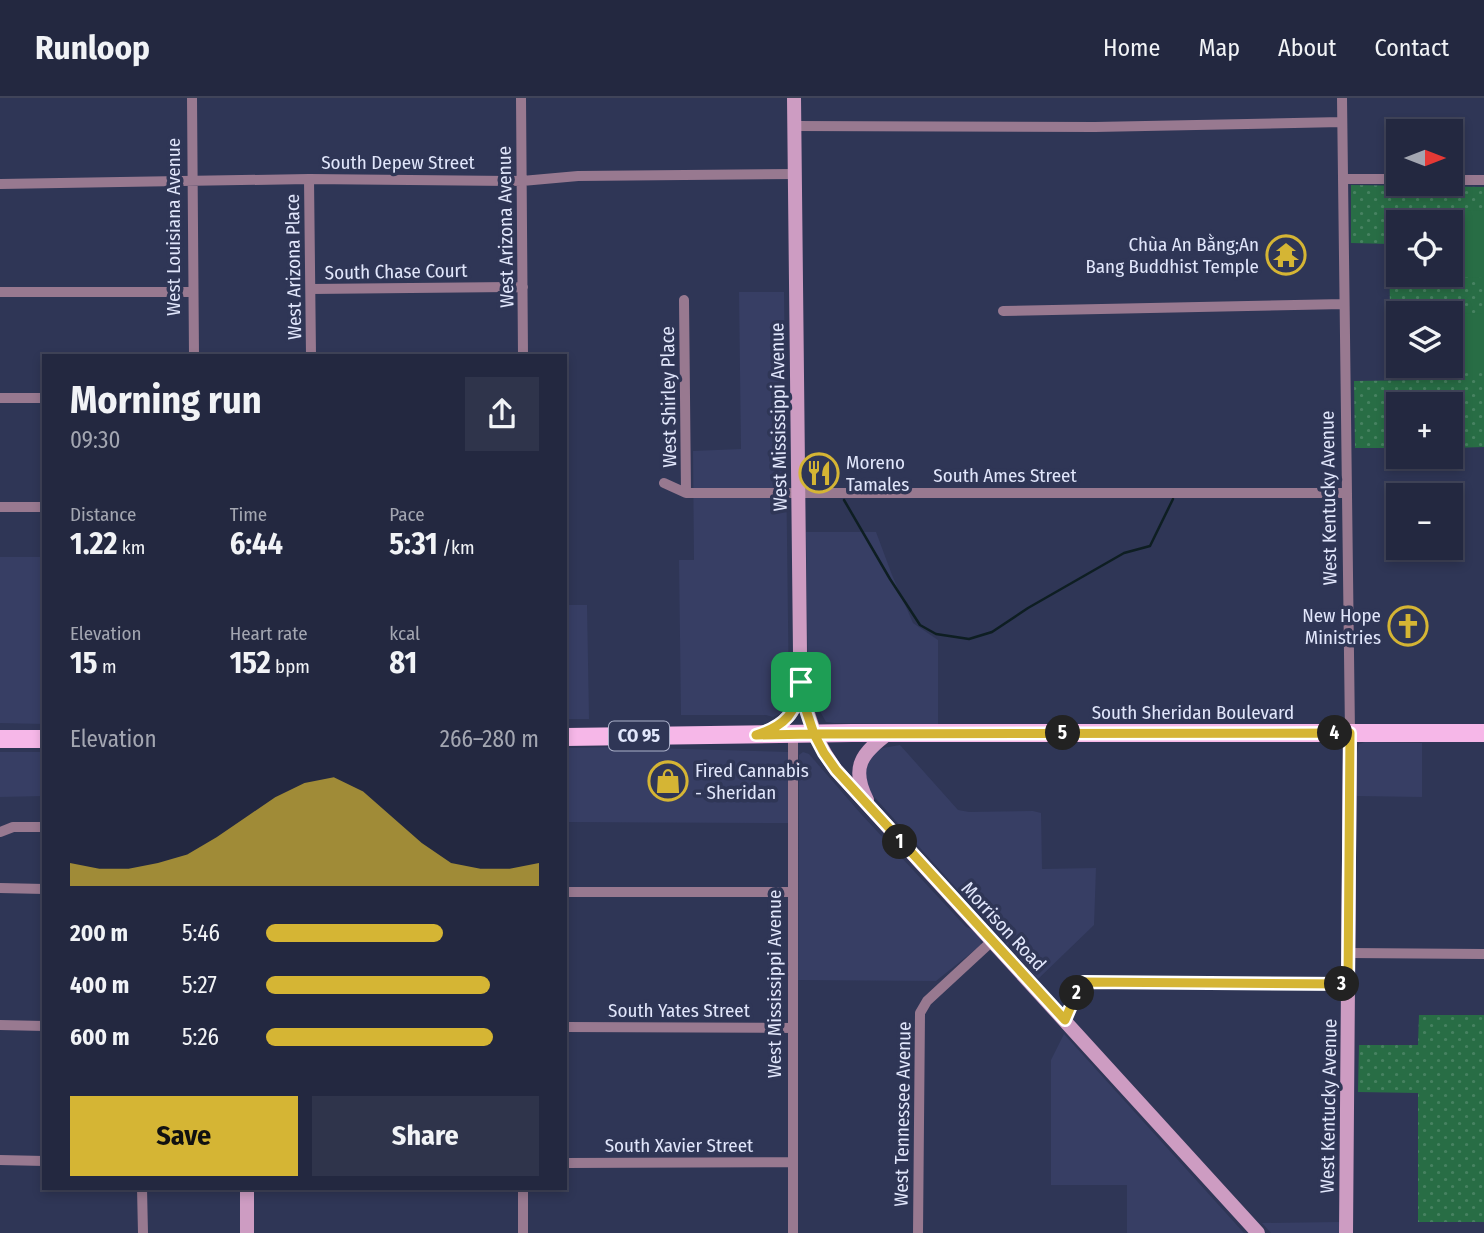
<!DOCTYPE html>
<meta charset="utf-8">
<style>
body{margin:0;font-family:"Fira Sans Condensed",sans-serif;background:#2f344b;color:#f1f3f6;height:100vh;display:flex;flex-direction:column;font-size:26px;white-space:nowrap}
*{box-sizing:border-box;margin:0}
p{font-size:23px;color:#a3a6b1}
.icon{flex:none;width:38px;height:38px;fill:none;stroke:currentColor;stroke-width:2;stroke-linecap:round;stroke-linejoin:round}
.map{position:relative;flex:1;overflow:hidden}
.drawer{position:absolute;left:42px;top:256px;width:525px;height:836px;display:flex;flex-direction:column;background:#232840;border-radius:0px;box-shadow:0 4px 10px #0003,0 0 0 2px #404459}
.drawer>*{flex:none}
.needle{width:46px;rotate:90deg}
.buttons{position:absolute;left:1386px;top:21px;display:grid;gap:14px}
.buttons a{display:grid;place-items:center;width:77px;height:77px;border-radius:0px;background:#232840;box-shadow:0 4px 10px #0003,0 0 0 2px #404459;font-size:35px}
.pin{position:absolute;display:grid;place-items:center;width:60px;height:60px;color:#fff;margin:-30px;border-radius:14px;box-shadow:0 4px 10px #0006}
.km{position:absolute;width:35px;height:35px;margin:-18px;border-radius:50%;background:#222;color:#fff;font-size:19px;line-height:35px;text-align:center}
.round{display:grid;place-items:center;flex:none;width:74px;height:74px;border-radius:0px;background:#2f344b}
.headline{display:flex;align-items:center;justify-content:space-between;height:119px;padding:0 28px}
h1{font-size:38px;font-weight:700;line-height:52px}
.figures{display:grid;grid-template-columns:repeat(3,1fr);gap:10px;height:119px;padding:7px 28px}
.figures div{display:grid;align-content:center}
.figures b{font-size:30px;font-weight:700}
.figures small{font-size:19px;font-weight:400}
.figures p{font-size:19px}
.chart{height:196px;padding:14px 28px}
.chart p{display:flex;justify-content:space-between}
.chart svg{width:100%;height:126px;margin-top:7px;fill:#d5b534;opacity:.7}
.primary-button{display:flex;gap:14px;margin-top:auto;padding:14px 28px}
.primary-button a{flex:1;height:80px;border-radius:0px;background:#d5b534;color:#111;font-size:28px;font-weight:700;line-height:80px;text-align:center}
.primary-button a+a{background:#2f344b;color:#f1f3f6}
ul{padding:0 28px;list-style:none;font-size:23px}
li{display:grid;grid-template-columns:112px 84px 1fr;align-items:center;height:52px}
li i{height:18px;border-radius:9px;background:#d5b534}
header{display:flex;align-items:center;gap:42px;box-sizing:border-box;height:98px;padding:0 35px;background:#232840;border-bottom:2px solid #404459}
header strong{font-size:33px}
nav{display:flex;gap:38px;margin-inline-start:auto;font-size:24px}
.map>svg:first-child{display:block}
.built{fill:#373e64}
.grass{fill:url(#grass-dots);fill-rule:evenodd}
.garden{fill:#286d45}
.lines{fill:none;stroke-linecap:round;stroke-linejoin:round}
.stream{stroke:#0e1e22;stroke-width:2.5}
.street{stroke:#987990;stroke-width:10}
.secondary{stroke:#cd9cc2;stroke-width:14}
.primary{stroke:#f6b7e8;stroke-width:18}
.route-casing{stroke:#fff;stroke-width:14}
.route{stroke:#d5b534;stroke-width:9}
.labels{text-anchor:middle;stroke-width:7;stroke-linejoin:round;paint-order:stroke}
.shield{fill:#2f3656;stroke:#acb1ca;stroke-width:2}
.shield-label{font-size:18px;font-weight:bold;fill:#e1e6fb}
.street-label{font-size:19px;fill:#e1e6fb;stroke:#2f3656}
.poi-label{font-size:19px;fill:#e1e6fb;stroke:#2f3656;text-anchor:end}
</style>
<header>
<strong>Runloop</strong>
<nav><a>Home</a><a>Map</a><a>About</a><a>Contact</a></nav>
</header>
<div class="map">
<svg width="1484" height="1135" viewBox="0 0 1484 1135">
<defs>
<pattern id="grass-dots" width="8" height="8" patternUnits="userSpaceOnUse" patternTransform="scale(1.75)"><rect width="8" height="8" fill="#286d45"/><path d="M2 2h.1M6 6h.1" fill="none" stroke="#478261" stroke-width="1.8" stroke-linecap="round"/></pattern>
</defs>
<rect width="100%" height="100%" fill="#2f3656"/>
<path class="built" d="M739,194H784L789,604L784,614L773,619L766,617H681L679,462H694L693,353L741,351Z
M806,434H876L892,477L913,525L938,542V627L834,625L826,624L821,615L808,578Z
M0,459H44V626L0,625Z
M565,507H587L589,621H565Z
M1365,644L1422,645V699L1357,698V655L1359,646Z
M900,647L958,712L969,714L1033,713L1041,715L1042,771L1096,770L1094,827L1038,881L868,692L864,682L865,663L871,655L883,650Z
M615,649L789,654V725L565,724V650Z
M0,654H44V698L0,699Z
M803,654L809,656L861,716L966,829L973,832L980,840L981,847L936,883L798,882L799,657Z
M1064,936L1244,1135H1127V1087H1051V962Z
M1339,1124V1135H1271L1262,1125Z"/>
<path class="grass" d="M1351,87L1484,89V349L1451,350V306H1398V350H1355L1354,283L1421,282L1422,268H1451V215H1421V212H1390L1389,146L1351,145ZM1398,124H1451V177H1398Z
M1419,917H1484V1124H1418V995L1358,994L1359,947H1418Z"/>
<path class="garden" d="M1427,111L1484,113V180L1425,178L1451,177V124H1427Z
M1451,215L1484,216V275H1446V268H1451Z"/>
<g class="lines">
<path class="stream" d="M822,364L830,381
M844,402L890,481L920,527L936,536L969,541L992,534L1028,510L1124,455L1150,448L1173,401"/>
<path class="street" d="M192,0L194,257
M521,0L523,257
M1342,0L1350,635
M794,28L1095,29L1342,24
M309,81L311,257
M1343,81H1398
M1451,82H1484
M0,86L309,81L522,83L578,78L795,76
M311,191L523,189
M0,194H192
M684,202L686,395
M1003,213L1344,206
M0,300H44
M664,385L686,395H1347
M0,409H44
M793,636V1135
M0,734L13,729H44
M0,790L44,791
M565,794H793
M1349,855L1484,856
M1065,922L1081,887L1084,884L1091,883L1348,886
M0,927L44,928
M565,929L793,930
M0,1062L44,1063
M565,1065L793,1064
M142,1090L143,1135
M523,1090V1135
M918,1135L920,915L927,903L992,843"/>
<path class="secondary" d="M794,0L800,555C802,600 808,634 836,672L1258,1135
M762,635C783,629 796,613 800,593
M867,702C850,669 862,655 889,635
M247,1090V1135
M1346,1135L1350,635"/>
<path class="primary" d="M565,639L852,635H1484
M0,641H44"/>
</g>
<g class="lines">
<g class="route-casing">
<path id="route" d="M801,584C797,615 785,628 756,637L814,636L824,655L836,672L1065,922L1077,894L1084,884L1348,886L1350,635L814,636L805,609L801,584"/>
</g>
<use href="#route" class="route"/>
</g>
<defs>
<g id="temple-ring" transform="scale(2.0125)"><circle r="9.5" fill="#2f3656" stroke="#d5b534" stroke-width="1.5"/><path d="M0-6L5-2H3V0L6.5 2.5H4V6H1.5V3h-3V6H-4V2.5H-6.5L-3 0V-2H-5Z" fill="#d5b534"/></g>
<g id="restaurant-ring" transform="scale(2.0125)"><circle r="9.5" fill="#2f3656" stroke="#d5b534" stroke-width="1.5"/><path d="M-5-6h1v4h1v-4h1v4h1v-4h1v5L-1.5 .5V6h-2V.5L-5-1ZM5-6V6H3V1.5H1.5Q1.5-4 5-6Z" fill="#d5b534"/></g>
<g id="church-ring" transform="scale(2.0125)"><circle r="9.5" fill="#2f3656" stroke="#d5b534" stroke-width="1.5"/><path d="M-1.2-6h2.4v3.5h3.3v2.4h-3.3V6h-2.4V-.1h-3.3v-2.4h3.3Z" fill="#d5b534"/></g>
<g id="shop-ring" transform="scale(2.0125)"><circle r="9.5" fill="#2f3656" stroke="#d5b534" stroke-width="1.5"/><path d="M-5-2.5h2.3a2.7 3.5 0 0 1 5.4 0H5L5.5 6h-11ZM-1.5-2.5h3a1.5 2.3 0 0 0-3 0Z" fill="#d5b534"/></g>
</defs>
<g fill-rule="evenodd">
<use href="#temple-ring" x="1286" y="157"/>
<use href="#restaurant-ring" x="819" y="375"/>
<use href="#church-ring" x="1408" y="528"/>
<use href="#shop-ring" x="668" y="683"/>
</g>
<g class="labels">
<rect class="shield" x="609" y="623.5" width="60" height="29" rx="5"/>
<g class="shield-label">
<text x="639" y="644">CO 95</text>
</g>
<g class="street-label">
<text x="398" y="71">South Depew Street</text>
<text transform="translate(173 129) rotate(-90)" y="7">West Louisiana Avenue</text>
<text transform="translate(505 129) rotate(-91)" y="7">West Arizona Avenue</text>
<text transform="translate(293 169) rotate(-91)" y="7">West Arizona Place</text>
<text transform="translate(396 173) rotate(-1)" y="7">South Chase Court</text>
<text transform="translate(668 299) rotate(-91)" y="7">West Shirley Place</text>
<text transform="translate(778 319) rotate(-91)" y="7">West Mississippi Avenue</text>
<text x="1005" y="384">South Ames Street</text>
<text transform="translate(1328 400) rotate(-91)" y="7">West Kentucky Avenue</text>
<text x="1193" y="621">South Sheridan Boulevard</text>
<text transform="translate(1004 828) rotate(47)" y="7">Morrison Road</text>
<text transform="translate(774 886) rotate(-90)" y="7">West Mississippi Avenue</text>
<text x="679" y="919">South Yates Street</text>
<text transform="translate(1328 1008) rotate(-89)" y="7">West Kentucky Avenue</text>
<text transform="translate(902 1016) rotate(-89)" y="7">West Tennessee Avenue</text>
<text x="679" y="1054">South Xavier Street</text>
</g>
<g class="poi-label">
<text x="1259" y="153">Chùa An Bằng;An<tspan x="1259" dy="22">Bang Buddhist Temple</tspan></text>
<text x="846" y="371" text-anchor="start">Moreno<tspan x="846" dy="22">Tamales</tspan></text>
<text x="1381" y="524">New Hope<tspan x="1381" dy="22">Ministries</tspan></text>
<text x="695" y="679" text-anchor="start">Fired Cannabis<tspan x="695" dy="22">- Sheridan</tspan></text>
</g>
</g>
</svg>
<div class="buttons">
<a><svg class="needle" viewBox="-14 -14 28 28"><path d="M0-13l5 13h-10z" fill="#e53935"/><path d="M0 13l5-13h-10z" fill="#a3a6b1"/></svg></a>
<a><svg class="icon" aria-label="locate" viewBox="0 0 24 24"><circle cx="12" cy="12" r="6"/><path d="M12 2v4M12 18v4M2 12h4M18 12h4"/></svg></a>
<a><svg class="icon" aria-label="layers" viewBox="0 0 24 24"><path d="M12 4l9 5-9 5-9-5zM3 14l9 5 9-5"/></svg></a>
<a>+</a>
<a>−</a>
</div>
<div class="pin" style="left:801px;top:584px;background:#1e9e55"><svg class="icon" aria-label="arrive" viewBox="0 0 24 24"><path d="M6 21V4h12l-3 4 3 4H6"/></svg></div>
<b class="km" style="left:900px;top:744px">1</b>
<b class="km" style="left:1077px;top:895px">2</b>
<b class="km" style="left:1342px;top:886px">3</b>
<b class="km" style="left:1335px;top:635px">4</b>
<b class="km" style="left:1063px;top:635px">5</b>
<section class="drawer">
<div class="headline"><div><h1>Morning run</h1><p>09:30</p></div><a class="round"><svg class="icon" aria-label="share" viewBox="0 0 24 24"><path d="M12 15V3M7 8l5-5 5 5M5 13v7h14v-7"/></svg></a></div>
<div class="figures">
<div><p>Distance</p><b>1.22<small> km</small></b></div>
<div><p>Time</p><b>6:44</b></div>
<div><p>Pace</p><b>5:31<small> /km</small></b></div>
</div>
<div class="figures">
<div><p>Elevation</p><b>15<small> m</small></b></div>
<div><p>Heart rate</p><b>152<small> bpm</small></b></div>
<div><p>kcal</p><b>81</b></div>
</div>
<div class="chart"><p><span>Elevation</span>266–280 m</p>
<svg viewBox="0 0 160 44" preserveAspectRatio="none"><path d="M0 44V36L10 38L20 38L30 36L40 33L50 27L60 20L70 13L80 8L90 6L100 11L110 20L120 29L130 36L140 38L150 38L160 36V44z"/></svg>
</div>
<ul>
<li><b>200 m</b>5:46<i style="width:65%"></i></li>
<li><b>400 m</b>5:27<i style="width:82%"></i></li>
<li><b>600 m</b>5:26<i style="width:83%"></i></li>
</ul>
<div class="primary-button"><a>Save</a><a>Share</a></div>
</section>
</div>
